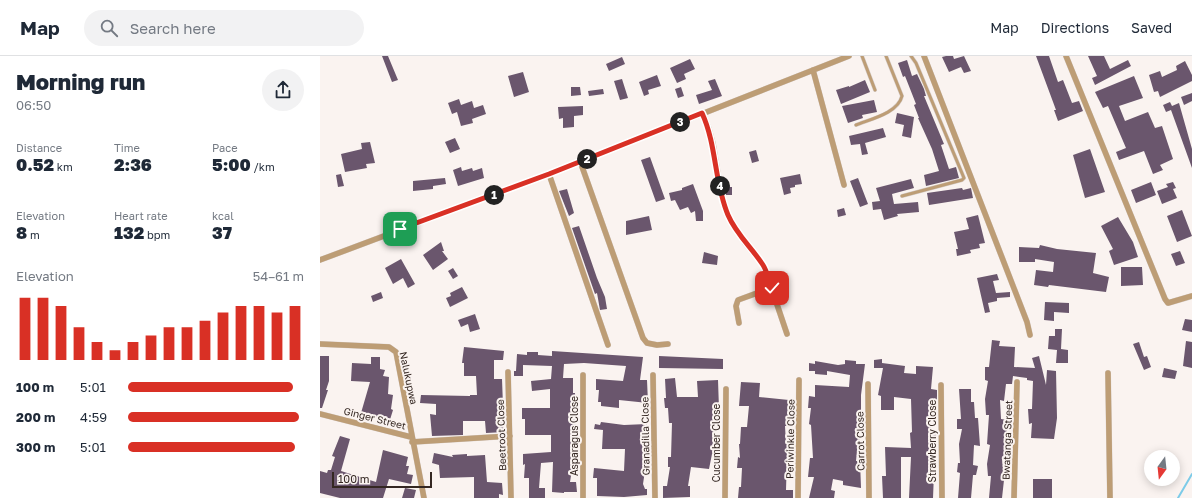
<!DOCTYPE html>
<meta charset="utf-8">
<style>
body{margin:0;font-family:"Golos Text",sans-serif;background:#f2f2f3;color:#1f2937;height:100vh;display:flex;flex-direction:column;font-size:15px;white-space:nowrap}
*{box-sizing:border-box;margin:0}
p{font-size:13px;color:#747a83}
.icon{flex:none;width:22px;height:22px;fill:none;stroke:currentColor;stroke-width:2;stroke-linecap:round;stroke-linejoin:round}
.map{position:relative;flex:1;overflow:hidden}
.sheet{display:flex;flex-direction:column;background:#fff;width:320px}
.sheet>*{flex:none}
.needle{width:26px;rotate:195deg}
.tools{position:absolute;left:824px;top:394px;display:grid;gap:8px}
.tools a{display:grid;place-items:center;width:36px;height:36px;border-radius:50%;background:#fff;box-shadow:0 2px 10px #0003;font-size:20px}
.scale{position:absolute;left:12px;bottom:10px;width:100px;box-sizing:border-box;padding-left:4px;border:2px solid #342722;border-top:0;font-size:11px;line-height:14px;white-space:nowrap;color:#342722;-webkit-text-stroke:3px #faf3f0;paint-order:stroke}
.pin{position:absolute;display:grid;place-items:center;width:34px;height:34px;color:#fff;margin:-17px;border-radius:8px;box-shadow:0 2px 6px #0006}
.km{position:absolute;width:20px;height:20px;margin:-10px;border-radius:50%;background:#222;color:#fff;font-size:11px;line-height:20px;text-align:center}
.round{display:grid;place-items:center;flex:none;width:42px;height:42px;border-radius:21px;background:#f2f2f3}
.headline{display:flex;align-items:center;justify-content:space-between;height:68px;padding:0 16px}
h1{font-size:22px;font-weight:800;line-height:30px}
.stats{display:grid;grid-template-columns:repeat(3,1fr);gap:6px;height:68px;padding:4px 16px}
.stats div{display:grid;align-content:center}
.stats b{font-size:17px;font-weight:800}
.stats small{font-size:11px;font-weight:400}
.stats p{font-size:11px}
.chart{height:112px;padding:8px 16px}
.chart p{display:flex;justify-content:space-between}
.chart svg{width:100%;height:72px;margin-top:4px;stroke:#d93025;stroke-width:6}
ul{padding:0 16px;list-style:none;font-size:13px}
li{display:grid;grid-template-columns:64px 48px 1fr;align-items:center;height:30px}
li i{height:10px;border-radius:5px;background:#d93025}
header{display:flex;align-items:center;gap:24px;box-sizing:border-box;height:56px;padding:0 20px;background:#fff;border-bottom:1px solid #e0e1e3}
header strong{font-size:19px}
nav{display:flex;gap:22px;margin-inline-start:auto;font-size:14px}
.search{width:280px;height:36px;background:#f2f2f3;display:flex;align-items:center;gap:10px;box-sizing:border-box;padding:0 14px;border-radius:22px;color:#747a83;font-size:15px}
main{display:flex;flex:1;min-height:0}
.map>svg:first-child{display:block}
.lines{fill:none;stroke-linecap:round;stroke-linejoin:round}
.stream{stroke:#7dcbe8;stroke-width:2}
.building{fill:#6a566d}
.service-casing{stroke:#d6cecb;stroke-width:4}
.minor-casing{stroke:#d6cecb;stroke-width:6}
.service{stroke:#bd9d75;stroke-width:3}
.minor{stroke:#bd9d75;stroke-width:5.5}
.route-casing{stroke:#fff;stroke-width:8}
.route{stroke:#d93025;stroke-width:5}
.labels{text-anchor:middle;stroke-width:4;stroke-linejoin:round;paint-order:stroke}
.street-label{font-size:10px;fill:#342722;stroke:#faf3f0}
</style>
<header>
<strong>Map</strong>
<div class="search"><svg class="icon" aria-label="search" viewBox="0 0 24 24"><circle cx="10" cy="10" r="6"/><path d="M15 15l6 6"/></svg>Search here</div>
<nav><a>Map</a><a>Directions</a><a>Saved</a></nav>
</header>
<main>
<section class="sheet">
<div class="headline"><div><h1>Morning run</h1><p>06:50</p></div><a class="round"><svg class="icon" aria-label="share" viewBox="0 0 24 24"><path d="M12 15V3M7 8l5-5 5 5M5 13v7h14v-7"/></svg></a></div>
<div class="stats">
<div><p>Distance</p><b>0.52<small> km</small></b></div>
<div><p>Time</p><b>2:36</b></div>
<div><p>Pace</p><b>5:00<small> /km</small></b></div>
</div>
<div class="stats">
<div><p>Elevation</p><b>8<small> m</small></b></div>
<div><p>Heart rate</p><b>132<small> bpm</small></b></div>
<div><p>kcal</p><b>37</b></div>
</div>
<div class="chart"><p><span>Elevation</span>54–61 m</p>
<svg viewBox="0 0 160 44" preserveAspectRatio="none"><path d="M5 44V6M15 44V6M25 44V11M35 44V24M45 44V33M55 44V38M65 44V33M75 44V29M85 44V24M95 44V24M105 44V20M115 44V15M125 44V11M135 44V11M145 44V15M155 44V11"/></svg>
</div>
<ul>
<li><b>100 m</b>5:01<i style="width:94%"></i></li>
<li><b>200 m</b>4:59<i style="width:97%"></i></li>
<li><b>300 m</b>5:01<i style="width:95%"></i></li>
</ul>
</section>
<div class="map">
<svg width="872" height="442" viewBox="0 0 872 442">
<rect width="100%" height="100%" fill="#faf3f0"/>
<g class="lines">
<path class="stream" d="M858,442L872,418"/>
</g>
<path class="building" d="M62,0H68L78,24L72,26Z
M626,0H633L634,3L644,0L651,15L644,17L641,11L629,16L622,1Z
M716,0H729L738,26L743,24L752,47L759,45L763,55L738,65L734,54H736Z
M768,0H784L790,13L808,4L811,10L775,29L772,22L777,20Z
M302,1L305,8L289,15L286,8Z
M370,3L375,13L364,18L366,23L357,27L350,12Z
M587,4L592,20L597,18L604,33L606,40H604L624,88L621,89L629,113L636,111L639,122L606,130L604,119L619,115L612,93L598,62H599L594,49L596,48L585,20L583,21L578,7Z
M865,5L872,19V25L840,41L838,35L834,36L829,19L840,15L842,21L857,14L856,10Z
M203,16L209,36L194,41L188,20Z
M337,19L341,30L328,34L329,38L324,40L319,26Z
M814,20L823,42L799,50L805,65L828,56L835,72L842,70L853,103L840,109L843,114L833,118L824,95L799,104L796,96L806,92L788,50L783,52L775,36Z
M302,23L308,42L300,44L294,25Z
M395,23L402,40L379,48L376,39L392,34L388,25Z
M545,24L550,36L521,48L516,34L529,30V31Z
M251,31H260L261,39L251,40Z
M361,31L364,40L358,42L355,33Z
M283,33L284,38L269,40L268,35Z
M872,37V45L864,49L861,41Z
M139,43L141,49L152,45L154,52L163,49L166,58L152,63L153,67L141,70L137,56L132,58L128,47Z
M554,44L557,56L542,59L543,62L528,67L522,50Z
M850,46L852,50L859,47L872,93V112L851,54L846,56L843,49Z
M263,50V59L254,60V71L243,72V62L239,63L238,51Z
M577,57L594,61L591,82L582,80L584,69L575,67Z
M563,72L566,81L545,87L548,98L542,99L540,88L531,89L529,80Z
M135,82L140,93L130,97L125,86Z
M50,86L55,107L46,108L47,112L25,116L21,98L42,93L41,87Z
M770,93L785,136L765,142L753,99Z
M436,94L439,105L432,107L429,96Z
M330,101L345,143L336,146L321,104Z
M141,111L142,115L152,112L153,115L162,112L164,122L138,130L133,114Z
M21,118L24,130L18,131L16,119Z
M480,118L482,128L475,129V131L470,132L471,137L464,139L460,122Z
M125,122L126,128L113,130V133L93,135V125Z
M538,122L548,148L540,151L530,125Z
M591,123L594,132L572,138L574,148L598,146L599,156L577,158L578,160L564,164L561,153L553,154L552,146L560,145L556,132Z
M831,126L836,139L816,147L811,134Z
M853,126L856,132L853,133L857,142L842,148L837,135L848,131L846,128Z
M373,128L383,155V165H376L375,155L371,157L368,151L360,154L355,144L351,145L349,137L362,134V132Z
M405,131H412V139H406Z
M642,132L643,134L651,132L653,142L609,149L607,137Z
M247,133L254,157L249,160L239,135Z
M524,152L526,159L518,161L517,154Z
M862,154L872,180L857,186L847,160Z
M658,159L665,187L659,188L660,192L650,194L651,197L637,200L636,193H638L634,176L649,173L646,162Z
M329,160L332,174L306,179V165Z
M798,161L813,186L818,201L794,209L789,195L793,193L781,170Z
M259,170L277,222L285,241L287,253L280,254L277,237L275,238L252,172Z
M121,186L124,195H122L128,203L113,214L103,199Z
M720,189L737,193L776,197L773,217L789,221L786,236L729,229L728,231L714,229L716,214L733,216L734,206L715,203V206H699V191L719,192Z
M860,195L865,207L856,210L851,198Z
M384,196L398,200L397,209L382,207Z
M81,203L95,228L88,232L83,222L73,228L65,212Z
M801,211H822L823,229L801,230Z
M133,212L138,220L133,223L128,215Z
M677,218L679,224L673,225L676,237L690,236V241L677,242V245L668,247L670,256L665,257L657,222Z
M142,231L148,242L130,251L126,242L131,240L130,237Z
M61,236L63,242L53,246L51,240Z
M725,246L749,247V257L734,256V265L724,264Z
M155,258L160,273L150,276L148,268L141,271L138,264Z
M865,263L872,264V276L862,274Z
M735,273H742L741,293L748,294V307H736L737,294L728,293L729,280H735Z
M672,284L680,285L679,290L695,291L694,311L715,312L712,302L719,300L726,329L727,314L736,315L737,362L734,383L711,382L712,367L709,368L708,353H712L713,325L707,324V322L693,320L692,328H686L684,345L680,344L681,363L687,364L686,404L682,403L684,424L682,442H669L671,420H668L667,408L670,389L667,388L669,359H666L665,343L668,325L665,324V311H669Z
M866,285L872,286V312L863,310Z
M819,286L824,301L827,300L831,311L824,314L813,288Z
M144,291L184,295L183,304H174V323H182L184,376L166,377L165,365H143V379L112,380L110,358L116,359V348L100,347L101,339L150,340V339H157L156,320H144V307H142Z
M232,295L323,301L320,324H327L328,347L299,344V352L281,350V346H278L279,334H276V323L303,325L306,310L264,307L244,308L243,322H253V337H255L256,375L254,376L253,407L250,426H256L257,436H244V437L232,436L233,406L221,407L219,432H225V442H209V422H204L205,408L203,409V398L231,396V379H205V363H202V352H230V333L212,335L211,325L231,323L232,310L203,309V320H194V315H196L197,298L207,299V296H218V299L232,300Z
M0,300H9V325L6,334H8L2,352H0Z
M339,300L403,303V313L339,312Z
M51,301H60V313L65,314L63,320L69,321L68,338L73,339L71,353L73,354L68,370L57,366L59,362L41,357L50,326L31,325L32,307L51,308Z
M562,303V307L585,310L584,317L596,318V310L613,311L611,333L617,334V340L616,360H611V376H616L617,401L616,417H614L613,442H589L591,401H581V442H563L562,420H566L565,391L591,392L590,377L592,376L591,343L574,341V354H561V340L558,339L563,312H554V304Z
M525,304L536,305V308H545L541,339V371H540V385H538L536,405H540L541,432L523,429V425L513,423L511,434L515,435L514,442H489L494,421H488L490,402H493L491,369L489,368L491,352H488L489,340L495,341V329L529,331L530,319L507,315V319L495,318V315H489V307L495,308V305L518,309L525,308Z
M844,312L857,315L855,323L842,321Z
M355,322L357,341H378L377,325L398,324L399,353L397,368H394V398H392L389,413L371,411L368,430H370V441L343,442V430H347L350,411H348V401H351L352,367H349L348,352H345L344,342H346L345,323Z
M421,326L440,327L439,341L469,344L467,358H471V370H465L466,388H471L470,400H467L466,434H473V442H418L419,431H421L422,412H417L418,401L420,402L419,388H420L421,371H427L429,350H419Z
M639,333H651V346H654L655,362H658L660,390L654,389L653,409L658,410L656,419H653L651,442H638L640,417L637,416L638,407H640L639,388L642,373H637V363H641Z
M281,366L304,369L327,368V388H329L323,428L325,433H327V439L304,441L277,440V422H273L274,412L304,415L305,393H282L283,374L274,373L275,368L280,369Z
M20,380L30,383L21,415L56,426L63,394L88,401L86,410H89L87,418L93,419L91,428L69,423L63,442H20L0,437V415L7,417L8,414H11L15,401L12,400Z
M114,397L133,401L132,399L147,398V400L165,399L167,426L182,427L183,439L179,438V442H154V421L120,422L119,409L112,407Z
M713,423H732V442H713Z
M85,432L96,434L94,442H82Z"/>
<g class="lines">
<g class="service-casing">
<path id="service" d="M542,0L555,34
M536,69C551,63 578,57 582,40L566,0
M582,140L642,124L644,122L596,7L591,0"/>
</g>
<g class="minor-casing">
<path id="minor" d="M604,0L707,266L710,279
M746,0L845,243L848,247L872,240
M493,14L524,129
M383,57L389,73L393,88L402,142L408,160L425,187L444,210L467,278
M260,105L323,282L327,287L337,289L348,288
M229,118L288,289
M0,204L229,118L529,0
M419,267L416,250L418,244L451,232
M0,288L69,291L76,296L104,442
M188,316L191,442
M788,317L790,442
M263,319V442
M333,319L335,442
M548,328L549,442
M621,329L622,442
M0,358L91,381
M92,386L190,380
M405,442L406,333
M478,442L479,324
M694,442L697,326"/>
</g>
<use href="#service" class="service"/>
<use href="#minor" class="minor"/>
</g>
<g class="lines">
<g class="route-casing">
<path id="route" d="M80,173L229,118L382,57C397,90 394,126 408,159C416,178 432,192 443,209C447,215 449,225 452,232"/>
</g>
<use href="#route" class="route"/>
</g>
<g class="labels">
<g class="street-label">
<text transform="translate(89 322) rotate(78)" y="4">Nalukupwa</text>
<text transform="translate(55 362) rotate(14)" y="4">Ginger Street</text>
<text transform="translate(181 379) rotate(-92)" y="4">Beetroot Close</text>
<text transform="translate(254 380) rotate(-90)" y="4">Asparagus Close</text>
<text transform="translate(325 380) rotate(-91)" y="4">Granadilla Close</text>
<text transform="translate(470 383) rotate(-89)" y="4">Periwinkle Close</text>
<text transform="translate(687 384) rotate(-88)" y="4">Bwatanga Street</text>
<text transform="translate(540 385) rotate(-91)" y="4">Carrot Close</text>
<text transform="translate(612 385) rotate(-90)" y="4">Strawberry Close</text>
<text transform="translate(396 387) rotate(-90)" y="4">Cucumber Close</text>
</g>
</g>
</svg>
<div class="tools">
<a><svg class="needle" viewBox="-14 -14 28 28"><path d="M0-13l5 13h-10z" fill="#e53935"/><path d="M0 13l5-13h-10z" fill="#747a83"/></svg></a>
</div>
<div class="scale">100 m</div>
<div class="pin" style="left:80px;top:173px;background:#1e9e55"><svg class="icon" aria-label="arrive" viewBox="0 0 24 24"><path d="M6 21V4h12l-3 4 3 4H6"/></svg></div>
<div class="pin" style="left:452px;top:232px;background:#d93025"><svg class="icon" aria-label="check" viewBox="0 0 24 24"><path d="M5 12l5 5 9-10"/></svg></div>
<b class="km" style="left:174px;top:139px">1</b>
<b class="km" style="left:267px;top:103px">2</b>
<b class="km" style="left:360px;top:66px">3</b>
<b class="km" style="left:400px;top:130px">4</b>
</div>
</main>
